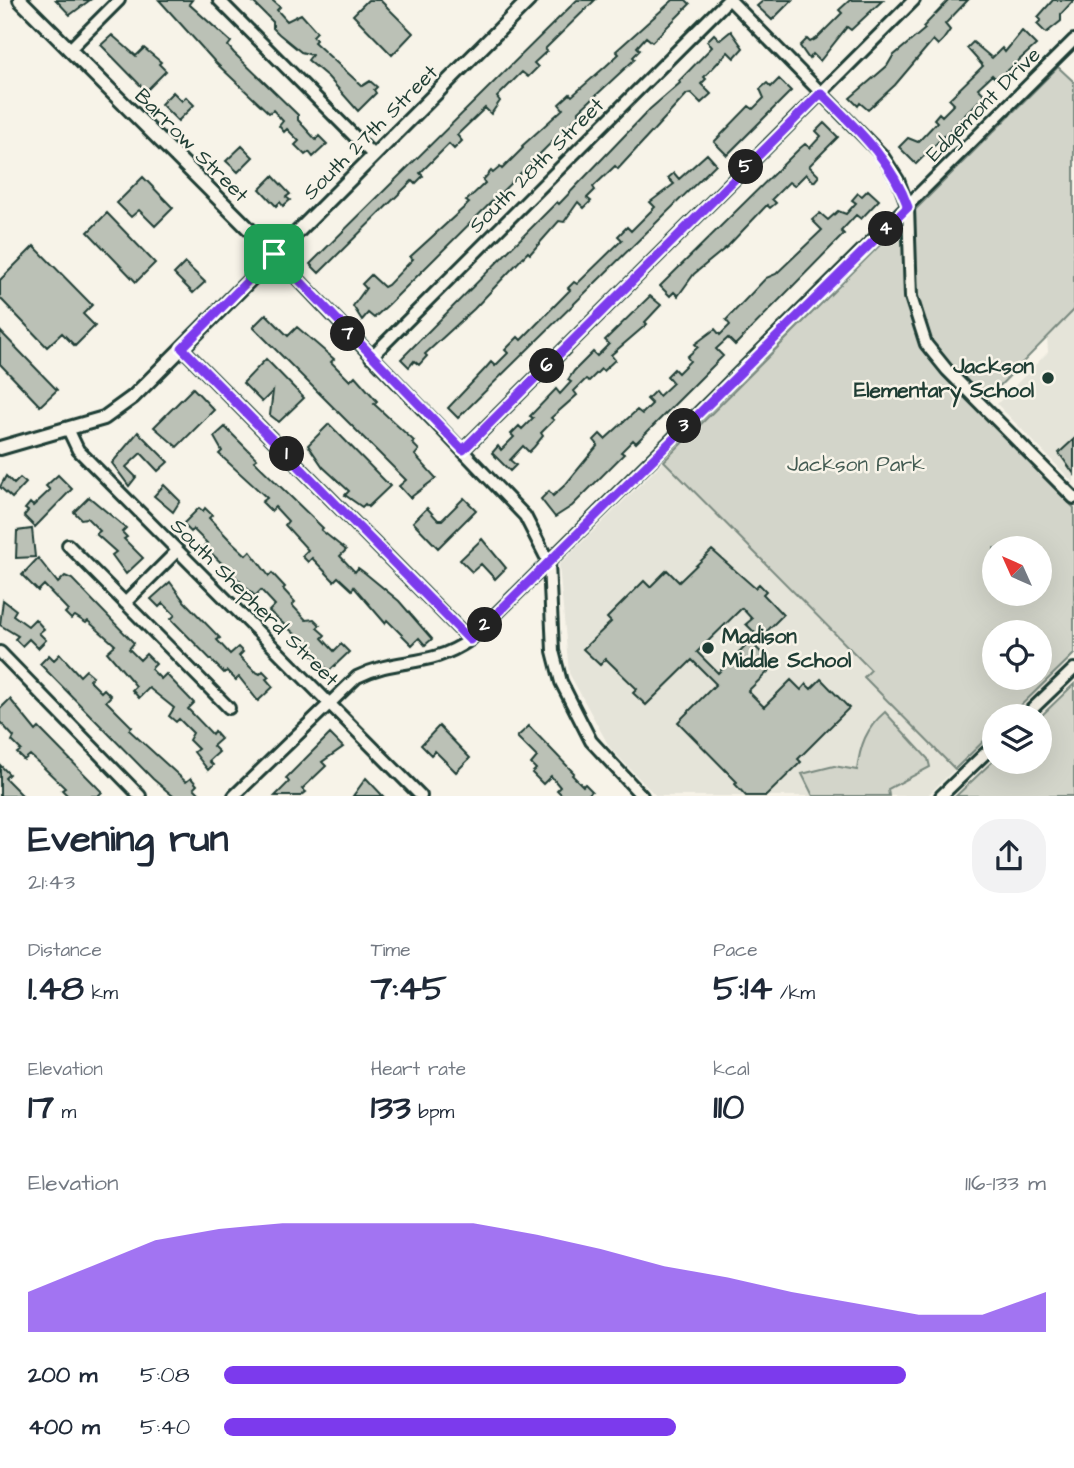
<!DOCTYPE html>
<meta charset="utf-8">
<style>
body{margin:0;font-family:"Architects Daughter",sans-serif;background:#f2f2f3;color:#1f2937;height:100vh;display:flex;flex-direction:column;font-size:26px;white-space:nowrap}
*{box-sizing:border-box;margin:0}
p{font-size:23px;color:#747a83}
.icon{flex:none;width:38px;height:38px;fill:none;stroke:currentColor;stroke-width:2;stroke-linecap:round;stroke-linejoin:round}
.map{position:relative;height:796px;overflow:hidden}
.drawer{display:flex;flex-direction:column;background:#fff;flex:1}
.drawer>*{flex:none}
.needle{width:46px;rotate:315deg}
.tools{position:absolute;left:982px;top:536px;display:grid;gap:14px}
.tools a{display:grid;place-items:center;width:70px;height:70px;border-radius:50%;background:#fff;box-shadow:0 7px 28px #0002;font-size:35px}
.pin{position:absolute;display:grid;place-items:center;width:60px;height:60px;color:#fff;margin:-30px;border-radius:14px;box-shadow:0 4px 10px #0006}
.km{position:absolute;width:35px;height:35px;margin:-18px;border-radius:50%;background:#222;color:#fff;font-size:19px;line-height:35px;text-align:center}
.round{display:grid;place-items:center;flex:none;width:74px;height:74px;border-radius:28px;background:#f2f2f3}
.summary{display:flex;align-items:center;justify-content:space-between;height:119px;padding:0 28px}
h1{font-size:38px;font-weight:700;line-height:52px}
.metrics{display:grid;grid-template-columns:repeat(3,1fr);gap:10px;height:119px;padding:7px 28px}
.metrics div{display:grid;align-content:center}
.metrics b{font-size:35px;font-weight:700}
.metrics small{font-size:19px;font-weight:400}
.metrics p{font-size:19px}
.chart{height:196px;padding:14px 28px}
.chart p{display:flex;justify-content:space-between}
.chart svg{width:100%;height:126px;margin-top:7px;fill:#7c3aed;opacity:.7}
ul{padding:0 28px;list-style:none;font-size:23px}
li{display:grid;grid-template-columns:112px 84px 1fr;align-items:center;height:52px}
li i{height:18px;border-radius:9px;background:#7c3aed}
.map>svg:first-child{display:block}
.built{fill:#e5e4d9}
.green{fill:#d3d5ca;stroke:#79897f;stroke-width:2;fill-rule:evenodd}
.building{fill:#bbc1b6;stroke:#1f3d34;stroke-width:2}
.lines{fill:none;stroke-linecap:round;stroke-linejoin:round}
.minor-casing{stroke:#1f3d34;stroke-width:16}
.major-casing{stroke:#1f3d34;stroke-width:18}
.minor{stroke:#f7f3e8;stroke-width:10}
.major{stroke:#f7f3e8;stroke-width:12}
.route-casing{stroke:#fff;stroke-width:14}
.route{stroke:#7c3aed;stroke-width:9}
.poi-dot{fill:#1f3d34;stroke:#f7f3e8;stroke-width:2.5}
.labels{text-anchor:middle;stroke-width:5;stroke-linejoin:round;paint-order:stroke}
.street-label{font-size:21px;fill:#1f3d34;stroke:#f7f3e8}
.poi-label{font-size:21px;font-weight:bold;fill:#1f3d34;stroke:#f7f3e8;text-anchor:end}
.park-label{font-size:21px;fill:#435b52;stroke:#f7f3e8}
</style>
<div class="map">
<svg width="1074" height="796" viewBox="0 0 1074 796">
<rect width="100%" height="100%" fill="#f7f3e8"/>
<filter id="ink" filterUnits="userSpaceOnUse"><feTurbulence type="fractalNoise" baseFrequency=".0143" numOctaves="2"/><feDisplacementMap in="SourceGraphic" scale="14" xChannelSelector="R" yChannelSelector="G"/><feConvolveMatrix kernelMatrix="1 2 1 2 8 2 1 2 1" color-interpolation-filters="sRGB"/></filter>
<g filter="url(#ink)">
<path class="built" d="M1074,310V483L997,404L1048,352L1047,337Z
M664,461L871,670L864,677L955,769L927,796H656L610,748L569,673L559,565Z"/>
<path class="green" d="M1058,67L1074,82V310L979,407L1074,508V654L1010,716H994V731L955,769L864,677L871,670L664,461ZM994,548H1040V593H994ZM994,632H1040V677H994Z
M1074,684V796H956L994,760L1040,761V717Z
M885,712L928,759L930,767L888,789L889,796H813L802,774L834,766L857,770C860,746 866,728 885,712Z"/>
<path class="building" d="M56,0H90L70,15Z
M159,0H192L189,4L231,42L228,46L234,53L298,115V120L316,140L319,136L327,144L313,157L309,152L305,155L295,145L299,141L287,129L284,132L279,126L283,121L273,110L269,113L216,63Z
M251,0H272L280,7L277,10L287,21L301,14L317,32L313,36L316,40L314,42L362,86L370,81L377,87L374,90L376,93L358,111L328,77L308,60L312,55L301,52L279,34L273,28V22Z
M368,0H380L413,33L392,55L353,15Z
M577,0H595L545,49L547,51L534,63L538,67L528,77L522,72L497,97L500,101L491,114L485,108L457,135L462,141L454,149L449,144L420,173L423,176L415,184L412,181L319,273L310,264Z
M673,0H686L690,4L652,42L646,37L637,47L640,50L633,57L635,59L578,112L580,114L389,304L374,318L368,313L362,320L353,306L366,288L362,284L371,275L384,287L388,285L413,259L410,257L469,203L466,201L485,183L483,180L491,171L493,173L500,167L502,169L523,148L522,146L563,109L559,104L570,94L572,96L606,66L619,54L616,51Z
M764,0H792L772,20L757,6Z
M850,0H883L851,30L847,27L820,61L813,54L809,59L800,46L807,39L810,42L816,39L842,13L839,10Z
M949,0H968L945,24L950,30L943,40L938,45L933,40L895,85L868,110L860,103L858,106L850,98L887,66L893,56L925,29L923,27Z
M1053,0H1074L1061,14V21L1046,33L1037,24L1041,20L1038,17Z
M731,31L743,48L734,58L728,52L704,77L706,79L701,84L711,94L701,103L691,93L687,94L618,169L615,166L593,187L595,190L587,198L591,201L584,208L578,202L564,222L559,221L530,254L528,252L474,309L425,354L427,356L419,365L414,361L409,367L401,359L557,202L559,204L650,109L680,83L679,81L712,47L707,41L714,34L720,40Z
M1022,31L1036,45L997,80L992,75L978,88L985,95L916,164L899,147L908,138L918,142L937,122L934,119L939,113L942,116L954,104L949,99L983,66L967,48L973,42L992,58L1002,48L1005,52Z
M112,35L136,56L144,48L161,62L159,64L166,71L146,91L101,45Z
M779,79L791,91L727,155L714,142L749,106L753,109L764,98L760,89L767,83L771,87Z
M173,92L182,101L186,97L194,105L178,121L161,104Z
M824,123L838,137L809,166L819,176L814,182L806,174L794,186L789,182L772,199L776,203L770,208L767,205L728,246L694,274L678,296L674,292L670,296L660,286L799,149L805,144L810,148L821,136L816,131Z
M242,146L253,157L238,172L226,161Z
M707,154L716,164L458,418L448,408L485,369L491,362L495,366L508,353L505,350L518,337L521,340L570,290L568,288L574,282L577,284L622,240L618,236L627,227L631,231L655,207L650,202L674,184L668,178L674,173L679,179Z
M273,176L290,194L286,197L290,200L283,206L280,202L276,206L260,189Z
M143,177L173,208L155,226L139,210L131,217L117,203Z
M868,190L879,200L861,219L856,215L841,231L844,234L735,345L728,338L716,349L723,356L636,443L633,440L621,452L624,454L572,506L555,517L541,499L549,491L553,496L566,484L598,445L594,440L600,434L605,439L637,410L642,414L652,404L647,399L655,391L659,396L673,383L667,376L674,369L678,373L690,361L687,357L698,347L695,344L715,329L720,335L730,325L726,320L766,278L776,274L822,230L812,220L820,213L828,220L838,211L846,214L856,203L852,200L858,193L862,196Z
M107,213L155,263L136,282L88,232Z
M34,246L92,305L83,314L95,326L75,346L62,333L47,347L0,298V280Z
M185,263L205,282L193,293L174,274Z
M650,296L661,305L645,322L647,324L611,355L615,360L603,371L601,369L589,381L586,379L574,391L577,395L551,418L554,420L541,433L543,436L534,447L529,452L523,446L510,460L516,465L510,471L492,453L498,446L501,450L514,437L511,434L519,426L522,429L533,418L530,416L556,389L560,394L571,382L568,380L574,371L593,352L597,356L609,344L605,340Z
M266,314L288,336L297,327L334,359L331,362L350,381L355,376L377,401L374,404L414,441L412,443L419,450L415,455L436,478L410,498L399,486L406,480L253,327Z
M0,331L57,390L40,406L0,364Z
M266,359L304,398L279,422L270,415L273,391L262,402L243,383Z
M193,388L214,410L177,447L154,427Z
M329,424L390,486L368,507L365,504L362,507L345,495L349,491L323,467L308,445Z
M225,427L257,459L254,461L323,528L321,530L346,550L340,556L355,572L358,568L365,573L399,601L432,639L425,645L419,638L412,645L387,620L385,623L354,587L352,590L338,577L334,581L312,558L308,562L302,556L308,550L285,525L288,521L275,507L271,511L262,502L267,498L219,454L222,451L214,437Z
M138,432L168,462L158,471L141,453L126,467L136,477L129,486L112,463Z
M1074,439V474L1059,453Z
M58,475L72,489L35,527L24,516L28,511L25,509L30,503L33,506L50,490L46,486Z
M6,476L14,484L20,478L26,483L12,498L0,487Z
M164,485L180,501L173,512L154,496Z
M89,497L126,528L122,532L127,537L124,539L143,558L126,574L112,555L116,552L96,534L100,531L87,518L81,519L74,512Z
M464,498L476,510L438,548L413,522L427,508L438,520H442Z
M199,508L203,511L205,508L212,515L209,518L230,540L246,555L250,551L269,576L272,573L285,587L283,589L295,602L292,605L306,620L314,619L320,625L317,628L325,635L322,638L334,651L341,644L349,652L329,671L313,655L315,652L269,611L275,605L261,590L255,596L204,546L207,543L193,529L191,532L183,524Z
M32,529L35,557L16,558L17,531Z
M482,539L506,568L495,579L481,564L472,572L460,560Z
M712,550L755,588L759,584L766,591L763,594L783,615L760,638L746,624L752,619L742,608L697,652L718,673L750,641L774,666L748,691L764,707L791,680L801,690L806,684L811,689L821,679L849,708L798,759L801,762L766,796H746L735,784L737,782L678,722L716,684L692,660L646,705L633,693L637,689L606,659L600,665L583,649L611,622L607,618L644,581L650,587L667,570L679,582Z
M38,558L58,583L65,576L72,579L134,643L129,649L140,660L146,654L156,664L151,669L161,679L166,674L194,703L188,709L212,734L214,731L221,739L213,746L219,752L209,761L213,765L208,770L194,752L198,749L189,740L193,733L179,719L176,722L169,716L174,708L149,688L139,698L132,690L136,686L107,652L115,645L88,621L86,623L75,616L71,619L65,613L68,610L44,585L38,591L22,575Z
M170,582L184,601L220,638L217,640L230,654L238,647L243,652L239,656L254,671L260,674L263,671L269,677L266,679L273,687L258,701L239,677L236,680L227,671L224,673L171,619L175,615L163,603L159,607L151,599Z
M3,600L16,610L13,615L28,626L35,619L44,629L39,633L46,640L38,648L29,639L22,646L15,639L18,636L0,625Z
M60,654L80,676L86,670L93,676L89,680L101,692L104,689L111,696L106,701L132,727L129,730L186,782L191,778L197,785L194,788L202,796H173L153,779L40,664L49,655L54,660Z
M10,699L36,731L39,728L102,792L98,796H68L62,790L65,788L41,765L30,755L24,760L17,753L21,750L12,741L14,737L0,722V709Z
M439,726L470,758L456,772L435,751L431,755L421,745Z
M529,726L574,773L572,775L583,786L585,784L592,791L587,796H563L557,790L560,787L551,776L543,784L532,773L536,769L531,764L537,757L517,737Z
M330,734L343,747L322,762L326,766L302,789L306,792L301,796H275L289,782L286,778Z
M0,765L9,774L5,778L23,796H0Z
M366,778L383,796H353Z"/>
<g class="lines">
<g class="minor-casing">
<path id="minor" d="M219,0L374,156
M730,0L882,155L898,180L908,207L911,297L926,344L947,370L1074,498
M69,50L119,0
M274,254L525,516L549,563L553,651L561,682L591,741L642,796
M182,348L470,640
M371,357L728,0
M69,431L78,450L421,796
M463,450L914,0
M68,545L229,708
M125,603L177,551
M0,652L140,796
M1025,716L1074,669
M234,796L357,677C399,656 428,669 470,640L1074,40
M941,796L994,745"/>
</g>
<g class="major-casing">
<path id="major" d="M20,0L274,254
M0,448L104,418L133,397L529,0"/>
</g>
<use href="#minor" class="minor"/>
<use href="#major" class="major"/>
</g>
</g>
<g class="lines" filter="url(#ink)">
<g class="route-casing">
<path id="route" d="M821,93C856,128 891,159 908,207L470,640L182,348L274,254L463,450Z"/>
</g>
<use href="#route" class="route"/>
</g>
<g class="poi-dot">
<circle cx="1048" cy="378" r="7"/>
<circle cx="708" cy="648" r="7"/>
</g>
<g class="labels">
<g class="street-label">
<text transform="translate(983 104) rotate(-45)" y="7">Edgemont Drive</text>
<text transform="translate(370 132) rotate(-45)" y="7">South 27th Street</text>
<text transform="translate(192 145) rotate(45)" y="7">Barrow Street</text>
<text transform="translate(536 165) rotate(-45)" y="7">South 28th Street</text>
<text transform="translate(255 602) rotate(45)" y="7">South Shepherd Street</text>
</g>
<g class="poi-label">
<text x="1034" y="373">Jackson<tspan x="1034" dy="24">Elementary School</tspan></text>
<text x="722" y="643" text-anchor="start">Madison<tspan x="722" dy="24">Middle School</tspan></text>
</g>
<g class="park-label">
<text x="856" y="471">Jackson Park</text>
</g>
</g>
</svg>
<div class="tools">
<a><svg class="needle" viewBox="-14 -14 28 28"><path d="M0-13l5 13h-10z" fill="#e53935"/><path d="M0 13l5-13h-10z" fill="#747a83"/></svg></a>
<a><svg class="icon" aria-label="locate" viewBox="0 0 24 24"><circle cx="12" cy="12" r="6"/><path d="M12 2v4M12 18v4M2 12h4M18 12h4"/></svg></a>
<a><svg class="icon" aria-label="layers" viewBox="0 0 24 24"><path d="M12 4l9 5-9 5-9-5zM3 14l9 5 9-5"/></svg></a>
</div>
<div class="pin" style="left:274px;top:254px;background:#1e9e55"><svg class="icon" aria-label="arrive" viewBox="0 0 24 24"><path d="M6 21V4h12l-3 4 3 4H6"/></svg></div>
<b class="km" style="left:287px;top:454px">1</b>
<b class="km" style="left:485px;top:625px">2</b>
<b class="km" style="left:684px;top:426px">3</b>
<b class="km" style="left:886px;top:229px">4</b>
<b class="km" style="left:746px;top:167px">5</b>
<b class="km" style="left:547px;top:366px">6</b>
<b class="km" style="left:348px;top:334px">7</b>
</div>
<section class="drawer">
<div class="summary"><div><h1>Evening run</h1><p>21:43</p></div><a class="round"><svg class="icon" aria-label="share" viewBox="0 0 24 24"><path d="M12 15V3M7 8l5-5 5 5M5 13v7h14v-7"/></svg></a></div>
<div class="metrics">
<div><p>Distance</p><b>1.48<small> km</small></b></div>
<div><p>Time</p><b>7:45</b></div>
<div><p>Pace</p><b>5:14<small> /km</small></b></div>
</div>
<div class="metrics">
<div><p>Elevation</p><b>17<small> m</small></b></div>
<div><p>Heart rate</p><b>133<small> bpm</small></b></div>
<div><p>kcal</p><b>110</b></div>
</div>
<div class="chart"><p><span>Elevation</span>116–133 m</p>
<svg viewBox="0 0 160 44" preserveAspectRatio="none"><path d="M0 44V30L10 21L20 12L30 8L40 6L50 6L60 6L70 6L80 10L90 15L100 21L110 25L120 30L130 34L140 38L150 38L160 30V44z"/></svg>
</div>
<ul>
<li><b>200 m</b>5:08<i style="width:83%"></i></li>
<li><b>400 m</b>5:40<i style="width:55%"></i></li>
</ul>
</section>
